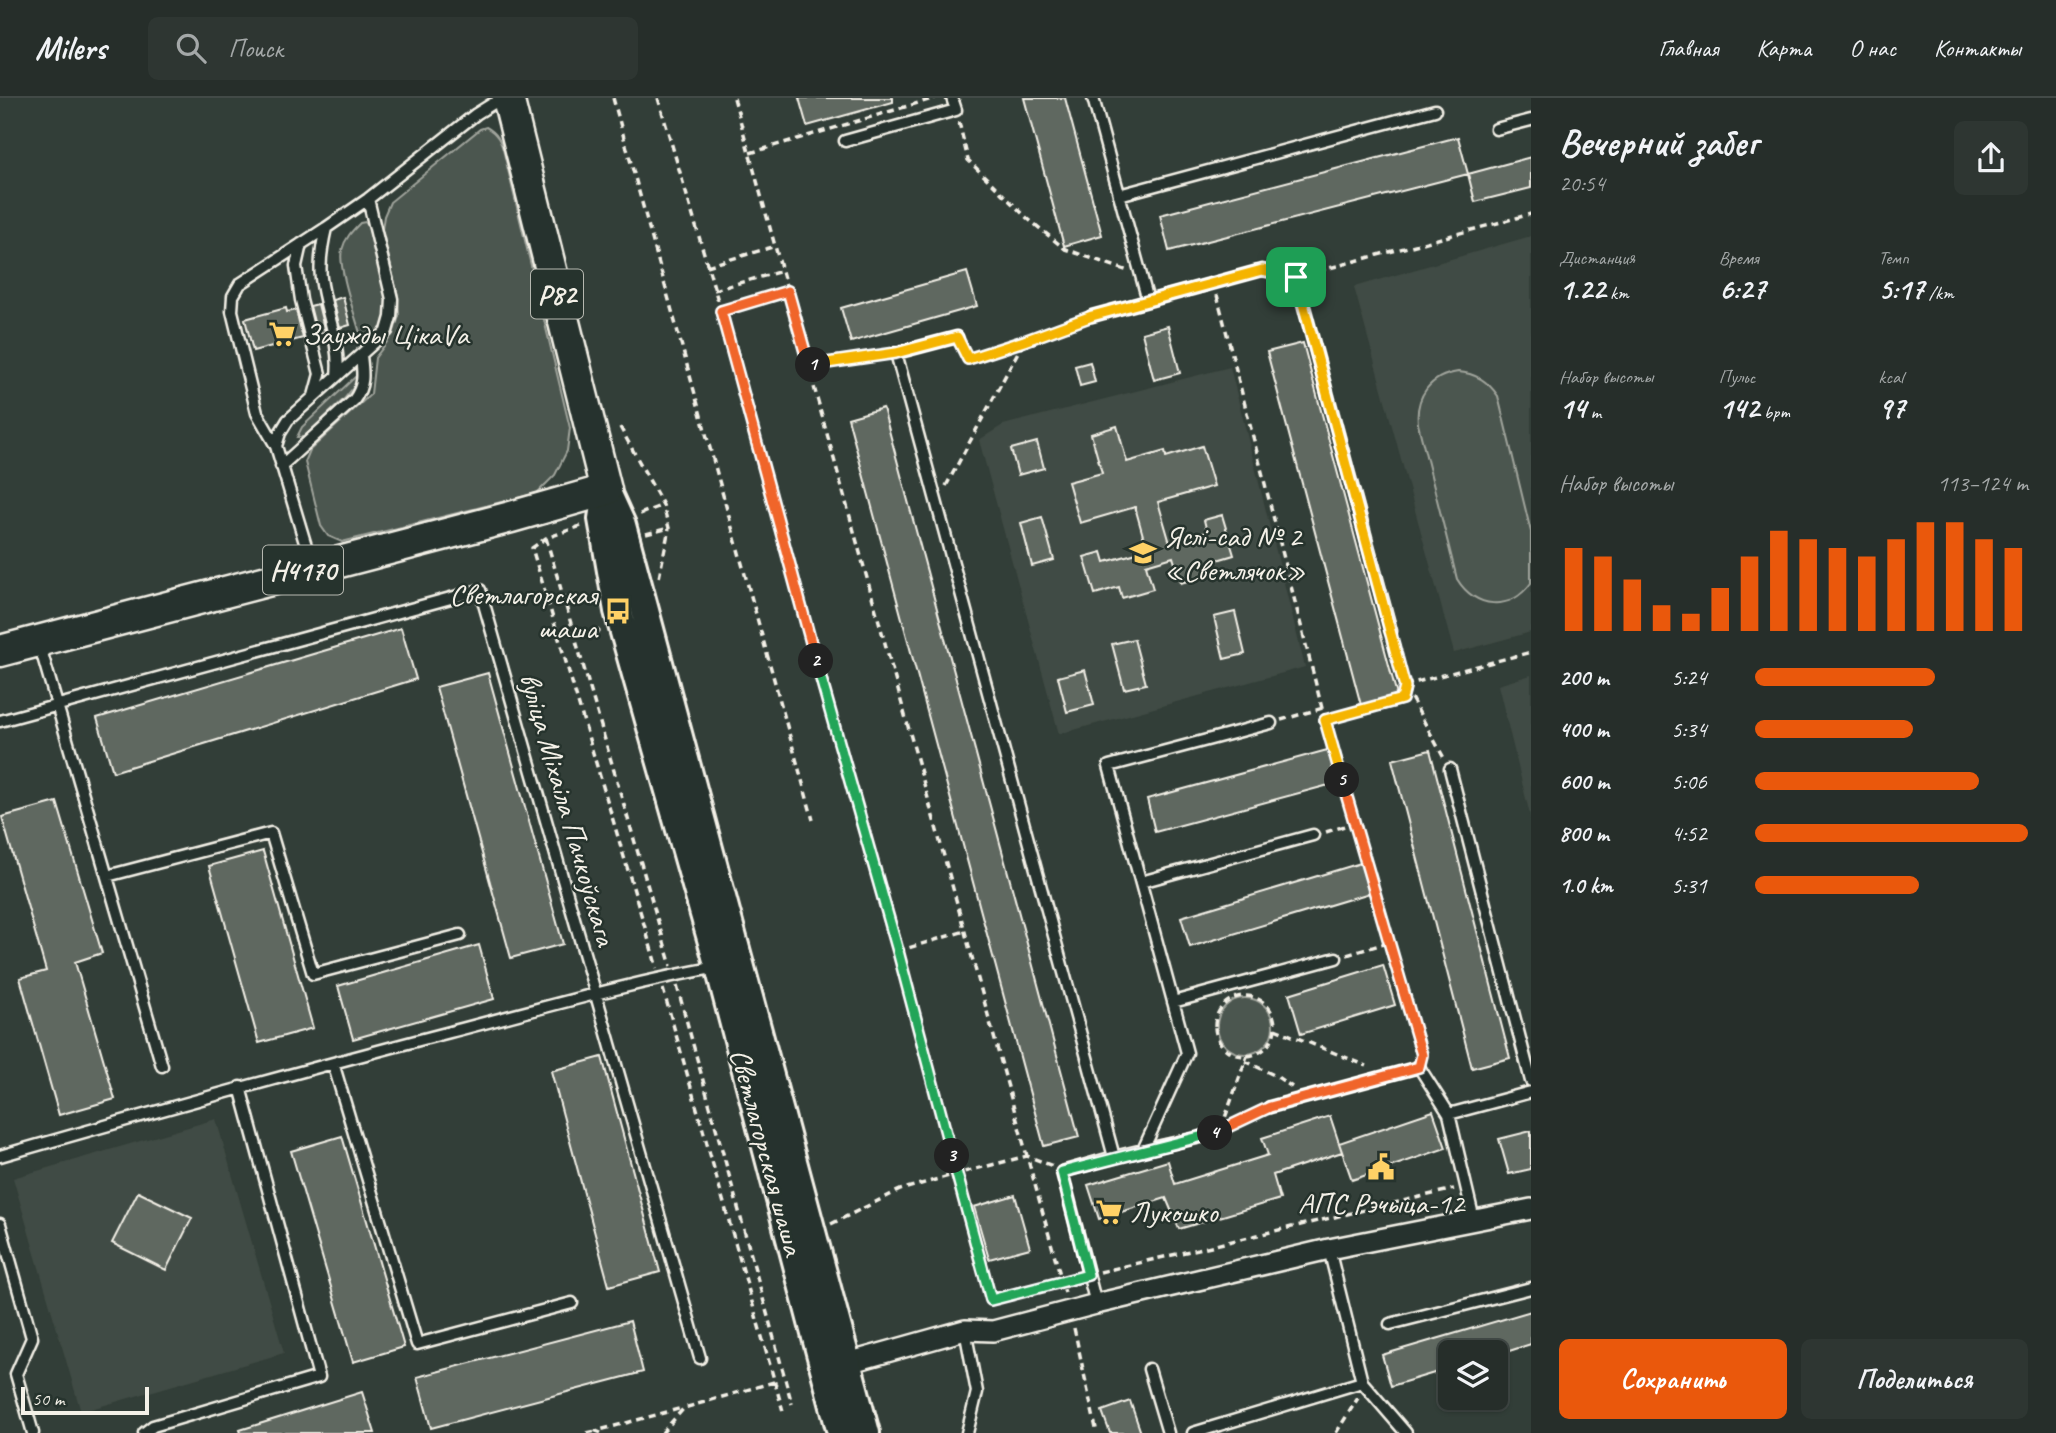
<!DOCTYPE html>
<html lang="ru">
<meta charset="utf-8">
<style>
body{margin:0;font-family:Caveat,sans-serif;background:#2e3632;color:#f1f3f6;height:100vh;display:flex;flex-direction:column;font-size:26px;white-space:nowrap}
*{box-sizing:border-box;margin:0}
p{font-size:23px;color:#a4a8a8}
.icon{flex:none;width:38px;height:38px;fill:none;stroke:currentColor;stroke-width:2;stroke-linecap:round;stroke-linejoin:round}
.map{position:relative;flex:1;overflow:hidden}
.side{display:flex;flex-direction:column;background:#262e2a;width:525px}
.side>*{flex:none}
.fabs{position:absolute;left:1438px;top:1242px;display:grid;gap:14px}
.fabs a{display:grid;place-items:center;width:70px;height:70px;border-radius:10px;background:#262e2a;box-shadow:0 2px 5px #0004,0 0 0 2px #424a47;font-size:35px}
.scale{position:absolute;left:21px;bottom:18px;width:128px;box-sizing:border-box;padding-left:7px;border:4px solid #f4f1e8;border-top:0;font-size:19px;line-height:24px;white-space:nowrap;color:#f4f1e8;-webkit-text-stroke:5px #26332d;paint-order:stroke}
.pin{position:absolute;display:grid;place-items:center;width:60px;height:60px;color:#fff;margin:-30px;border-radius:14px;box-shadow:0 4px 10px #0006}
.km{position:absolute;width:35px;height:35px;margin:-18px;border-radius:50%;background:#222;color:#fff;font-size:19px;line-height:35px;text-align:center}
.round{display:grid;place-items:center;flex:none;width:74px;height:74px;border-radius:10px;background:#2e3632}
.head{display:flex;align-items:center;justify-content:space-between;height:119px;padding:0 28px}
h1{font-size:38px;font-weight:700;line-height:52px}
.figures{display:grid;grid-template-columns:repeat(3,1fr);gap:10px;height:119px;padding:7px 28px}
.figures div{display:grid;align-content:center}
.figures b{font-size:30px;font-weight:700}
.figures small{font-size:19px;font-weight:400}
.figures p{font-size:19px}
.chart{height:196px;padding:14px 28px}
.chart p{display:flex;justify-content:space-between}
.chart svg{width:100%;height:126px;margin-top:7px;stroke:#ea580c;stroke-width:6}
.button{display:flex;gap:14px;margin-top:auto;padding:14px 28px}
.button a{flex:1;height:80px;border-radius:10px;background:#ea580c;color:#fff;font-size:28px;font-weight:700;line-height:80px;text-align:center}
.button a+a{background:#2e3632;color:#f1f3f6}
ul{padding:0 28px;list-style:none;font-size:23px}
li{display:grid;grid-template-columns:112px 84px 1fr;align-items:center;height:52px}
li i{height:18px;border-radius:9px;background:#ea580c}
header{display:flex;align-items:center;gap:42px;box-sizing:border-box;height:98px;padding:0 35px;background:#262e2a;border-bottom:2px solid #424a47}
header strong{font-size:33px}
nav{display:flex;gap:38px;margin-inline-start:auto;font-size:24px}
.search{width:490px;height:63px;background:#2e3632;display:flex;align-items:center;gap:18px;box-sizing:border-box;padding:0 24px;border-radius:10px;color:#a4a8a8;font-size:26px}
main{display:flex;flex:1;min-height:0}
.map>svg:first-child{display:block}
.built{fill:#404b44}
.green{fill:#4c564f;stroke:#a0a49c;stroke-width:2}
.building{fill:#5f6861;stroke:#f4f1e8;stroke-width:2}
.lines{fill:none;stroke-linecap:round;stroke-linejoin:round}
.service-casing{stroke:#f4f1e8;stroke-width:15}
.minor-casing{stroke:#f4f1e8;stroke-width:24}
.secondary-casing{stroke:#f4f1e8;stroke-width:32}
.primary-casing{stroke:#f4f1e8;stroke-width:35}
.path{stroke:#f4f1e8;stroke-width:3.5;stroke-dasharray:7 5;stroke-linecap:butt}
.service{stroke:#26332d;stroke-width:10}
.minor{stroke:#26332d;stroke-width:19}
.secondary{stroke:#26332d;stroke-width:26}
.primary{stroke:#26332d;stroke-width:30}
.split-1-casing{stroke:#fff;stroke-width:14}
.split-2-casing{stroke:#fff;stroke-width:14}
.split-3-casing{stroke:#fff;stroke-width:14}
.split-4-casing{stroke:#fff;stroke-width:14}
.split-5-casing{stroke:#fff;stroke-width:14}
.split-6-casing{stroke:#fff;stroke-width:14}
.split-1{stroke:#f5b400;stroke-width:9}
.split-2{stroke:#f0652b;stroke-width:9}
.split-3{stroke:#22a559;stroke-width:9}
.split-4{stroke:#22a559;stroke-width:9}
.split-5{stroke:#f0652b;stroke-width:9}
.split-6{stroke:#f5b400;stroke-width:9}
.labels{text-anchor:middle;stroke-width:5;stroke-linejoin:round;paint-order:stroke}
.shield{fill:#26332d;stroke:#b6b8b0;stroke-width:2}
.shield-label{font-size:28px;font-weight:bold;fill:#f4f1e8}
.poi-label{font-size:30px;fill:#f4f1e8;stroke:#26332d;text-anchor:start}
.street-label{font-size:30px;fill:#f4f1e8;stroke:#26332d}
</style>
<header>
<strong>Milers</strong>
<div class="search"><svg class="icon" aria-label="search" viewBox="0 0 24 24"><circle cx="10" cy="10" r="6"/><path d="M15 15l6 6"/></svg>Поиск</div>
<nav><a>Главная</a><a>Карта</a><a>О нас</a><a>Контакты</a></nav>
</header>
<main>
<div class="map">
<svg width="1531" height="1335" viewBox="0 0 1531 1335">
<rect width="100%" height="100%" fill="#323e38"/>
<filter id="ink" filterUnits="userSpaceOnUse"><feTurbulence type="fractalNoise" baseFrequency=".0143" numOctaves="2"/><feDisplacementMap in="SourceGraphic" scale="14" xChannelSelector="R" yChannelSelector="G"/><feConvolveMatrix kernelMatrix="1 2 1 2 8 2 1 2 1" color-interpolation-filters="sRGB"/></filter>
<g filter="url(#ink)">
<path class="built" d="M1531,138V534L1454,555L1354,189Z
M1230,269L1305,569L1059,636L979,342L1003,327Z
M1531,577V721L1498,587Z
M216,1021L284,1255L81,1314L13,1080Z"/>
<path class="green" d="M486,29C497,35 501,43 504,55L570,330L567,353L555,377L537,395L342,444L328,438L321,428L305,364L310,352L371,296L375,260L393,236L399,218L398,198L382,131L384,118L390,104L480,31Z
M365,124L368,128C374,151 391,200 387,222C385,232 374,242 365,245L362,242C357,223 337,168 342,152C345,140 352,133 360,125Z
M1458,274C1476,275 1488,283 1498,298L1531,434V485C1510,514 1475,511 1457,481L1418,326C1415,298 1430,278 1458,274Z
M355,279L358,284L345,300L304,339H297L302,329Z
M1217 928a28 28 0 1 1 56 0a28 28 0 1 1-56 0Z"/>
<path class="building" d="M799,0H893V4L807,28Z
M1024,0H1065L1102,137L1064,148Z
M1458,39L1468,76L1169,153L1160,117Z
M1531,59V90L1475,104L1468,76Z
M967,174L977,208L851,244L841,210Z
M343,199L350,227L340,230L333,202Z
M318,206L325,234L317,236L310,208Z
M286,210L287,214L296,212L303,240L253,253L245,221Z
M1168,228L1180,275L1154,282L1142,235Z
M1303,245L1398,601L1362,611L1267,254Z
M1090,264L1095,284L1080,288L1075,268Z
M883,310L1079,1039L1044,1048L848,320Z
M1117,328L1127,364L1165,353L1166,359L1202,348L1214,388L1158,404L1170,445L1207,434L1204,422L1222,417L1234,457L1207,465L1210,476L1181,485L1173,459L1146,467L1153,491L1122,500L1119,489L1095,496L1084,459L1102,454L1105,464L1147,452L1135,409L1080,425L1068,384L1102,375L1091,336Z
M1037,344L1044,370L1018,377L1011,351Z
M1042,419L1054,462L1032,468L1021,425Z
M1235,514L1245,556L1224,561L1214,519Z
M401,530L416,581L113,674L97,620Z
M1134,541L1146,586L1124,591L1112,546Z
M1085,572L1094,607L1067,614L1058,579Z
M488,575L563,846L511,860L436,589Z
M1331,651L1340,684L1155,734L1147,701Z
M1430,652L1510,960L1472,970L1392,662Z
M57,704L102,855L75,864L115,1001L59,1017L20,880L46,873L2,719Z
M263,753L313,930L259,945L209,768Z
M1364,764L1373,794L1190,849L1181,819Z
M479,847L494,901L353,941L338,888Z
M1383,867L1395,907L1301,936L1289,896Z
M602,959L660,1174L609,1188L551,973Z
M1433,1013L1446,1050L1352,1082L1339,1045Z
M1330,1018L1342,1054L1273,1077L1280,1101L1179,1131L1166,1100L1099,1121L1088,1087L1168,1063L1175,1086L1268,1057L1262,1040Z
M1531,1033V1071L1509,1076L1499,1041Z
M342,1038L404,1249L353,1264L291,1053Z
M138,1094L192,1120L166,1172L112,1145Z
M1015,1097L1030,1150L989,1161L974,1109Z
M1531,1213V1246L1503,1255H1451V1270L1391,1288L1382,1257Z
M630,1223L643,1274L431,1330L417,1279Z
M362,1294L375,1335H241L240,1332Z
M1130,1303L1141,1335H1110L1102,1313Z"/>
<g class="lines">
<g class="service-casing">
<path id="service" d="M1093,0L1148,203L1262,172L1296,179L1391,533
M1496,31L1531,22
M845,43L956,12L952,0
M1119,97L1435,12
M326,130C322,147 319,163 321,180C325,213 341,245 337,278
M301,146L296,168L301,202L320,276L314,298
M1092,218L1148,203
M957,239L896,255L1114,1059L1062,1074L1096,1206
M276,348L257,315L232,213L233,198L240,186L326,130L368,101L476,16L492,6L504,2
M281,368L354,302C365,287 363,275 361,258
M312,468L276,348L280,335L288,322L387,233L391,219L392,201L368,101
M39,545L162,968
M0,623L480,492L700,1260
M1450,671L1531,983
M107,778L271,735L313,876L460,837
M1141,784L1313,737
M1173,904L1336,860
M333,965L417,1246L572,1205
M1270,1009L1419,969L1449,1016L1474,1122
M1449,1016L1531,994
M1143,1052L1210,1037
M0,1058C150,1015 300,973 450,934C539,911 628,885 718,869
M1114,1059L1143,1052L1187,955L1109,668L1271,625
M0,1126L32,1240L16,1276L33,1335
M1329,1151L1362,1284L1406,1335
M1390,1226L1531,1190
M965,1232L977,1294L967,1335
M1149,1271L1168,1335
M144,1335L153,1328L319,1279L240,989
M1193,1335L1362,1284"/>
</g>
<g class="minor-casing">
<path id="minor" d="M837,1268L965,1232L993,1233L1096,1206L1329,1151L1531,1111"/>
</g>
<g class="secondary-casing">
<path id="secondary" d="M606,392L622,427L866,1335
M606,395L602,421L618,513L719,869L841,1335"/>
</g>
<g class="primary-casing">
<path id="primary" d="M0,553L511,419L606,392L508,0"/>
</g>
<path class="path" d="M613,0L813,722
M658,0L721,213L833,627L898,853L941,1019L991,1202L1076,1180
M734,0L1065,1195
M959,24L968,62L1027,120L1065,151L1128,173
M750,55L935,0
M707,168L776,148
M1307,176L1531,116
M714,192L782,173
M1217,197L1325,622L1422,957
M721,213L788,193
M963,250L968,261L1022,244
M809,268L884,257
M620,329L663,407L669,430L659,480
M946,388L1024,243L1079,222
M640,416L663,407
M581,428L546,440L532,450L657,870
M646,436L669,430
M546,440L671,868
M595,537L602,529
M1394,543L1405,589L1444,660
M1405,587L1531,554
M1281,622L1323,610
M1325,622L1402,601L1404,591
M1326,734L1354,725
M898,853L965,833
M1347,857L1389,844
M677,888L792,1306
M663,891L783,1313
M1215 928a30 30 0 1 1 60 0a30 30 0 1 1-60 0Z
M1275,931L1367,968
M1245,963L1276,978L1292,989
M1218,1028L1225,1020L1247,958
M1221,1032L1259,1014
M831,1126L900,1092L956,1076L1027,1058L1053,1068
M1100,1174L1454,1091
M1074,1230L1097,1335
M587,1335L596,1333
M601,1335L596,1333L682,1310
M662,1335L684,1310L774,1284
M1336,1335L1358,1300"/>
<use href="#service" class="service"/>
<use href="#minor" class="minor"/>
<use href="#secondary" class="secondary"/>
<use href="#primary" class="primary"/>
</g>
</g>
<g class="lines" filter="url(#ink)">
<g class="split-1-casing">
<path id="split-1" d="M813,267L896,255L957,239L968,261L1024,243L1092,218L1262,172L1296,179"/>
</g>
<g class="split-2-casing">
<path id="split-2" d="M813,267L809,268L788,193L721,213L816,563"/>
</g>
<g class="split-3-casing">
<path id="split-3" d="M816,563L898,853L952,1058"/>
</g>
<g class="split-4-casing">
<path id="split-4" d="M952,1058L991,1202L1088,1177L1062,1074L1215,1035"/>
</g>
<g class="split-5-casing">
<path id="split-5" d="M1215,1035L1270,1009L1419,969L1422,957L1342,682"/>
</g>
<g class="split-6-casing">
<path id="split-6" d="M1296,179L1405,589L1402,601L1325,622L1342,682"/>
</g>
<use href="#split-1" class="split-1"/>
<use href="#split-2" class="split-2"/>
<use href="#split-3" class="split-3"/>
<use href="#split-4" class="split-4"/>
<use href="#split-5" class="split-5"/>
<use href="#split-6" class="split-6"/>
</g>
<defs>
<g id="supermarket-bare" transform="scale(2.1)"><path d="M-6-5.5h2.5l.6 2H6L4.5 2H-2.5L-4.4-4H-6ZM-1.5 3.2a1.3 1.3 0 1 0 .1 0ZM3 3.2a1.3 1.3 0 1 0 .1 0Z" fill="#ffd166" stroke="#26332d" stroke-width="2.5" paint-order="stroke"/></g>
<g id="school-bare" transform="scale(2.1)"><path d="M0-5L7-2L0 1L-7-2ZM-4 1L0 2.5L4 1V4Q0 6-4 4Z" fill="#ffd166" stroke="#26332d" stroke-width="2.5" paint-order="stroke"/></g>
<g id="bus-bare" transform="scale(2.1)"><path d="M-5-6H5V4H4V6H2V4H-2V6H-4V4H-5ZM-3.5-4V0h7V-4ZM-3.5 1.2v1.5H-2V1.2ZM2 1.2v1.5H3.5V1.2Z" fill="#ffd166" stroke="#26332d" stroke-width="2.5" paint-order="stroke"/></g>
<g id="civic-bare" transform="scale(2.1)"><path d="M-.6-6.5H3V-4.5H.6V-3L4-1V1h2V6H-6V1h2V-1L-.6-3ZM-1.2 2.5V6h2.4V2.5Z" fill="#ffd166" stroke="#26332d" stroke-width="2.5" paint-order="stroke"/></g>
</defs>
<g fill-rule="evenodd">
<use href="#supermarket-bare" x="282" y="236"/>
<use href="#school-bare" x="1143" y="455"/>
<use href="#bus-bare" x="618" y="513"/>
<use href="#civic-bare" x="1381" y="1069"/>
<use href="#supermarket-bare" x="1109" y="1114"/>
</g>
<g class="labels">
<g class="shield">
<rect x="531" y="171.5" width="52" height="49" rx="5"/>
<rect x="263" y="447.5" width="80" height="49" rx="5"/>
</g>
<g class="shield-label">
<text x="557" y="206">Р82</text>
<text x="303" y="482">Н4170</text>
</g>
<g class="poi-label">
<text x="303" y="246">Заужды ЦікаVа</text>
<text x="1164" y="448">Яслі-сад № 2<tspan x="1164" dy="34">«Светлячок»</tspan></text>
<text x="597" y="506" text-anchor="end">Светлагорская<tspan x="597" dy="34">шаша</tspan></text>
<text x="1381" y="1115" text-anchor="middle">АПС Рэчыца-12</text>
<text x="1130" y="1124">Лукошко</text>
</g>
<g class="street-label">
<text transform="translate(568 711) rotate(74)" y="10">вуліца Міхаіла Пачкоўскага</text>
<text transform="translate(767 1054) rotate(75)" y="10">Светлагорская шаша</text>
</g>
</g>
</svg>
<div class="fabs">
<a><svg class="icon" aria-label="layers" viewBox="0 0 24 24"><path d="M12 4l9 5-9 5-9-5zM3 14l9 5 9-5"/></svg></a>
</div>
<div class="scale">50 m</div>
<div class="pin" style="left:1296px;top:179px;background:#1e9e55"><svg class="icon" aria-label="arrive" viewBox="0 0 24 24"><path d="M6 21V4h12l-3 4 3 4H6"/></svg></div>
<b class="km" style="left:813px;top:267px">1</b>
<b class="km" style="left:816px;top:563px">2</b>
<b class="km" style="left:952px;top:1058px">3</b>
<b class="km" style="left:1215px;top:1035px">4</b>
<b class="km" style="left:1342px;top:682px">5</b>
</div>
<section class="side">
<div class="head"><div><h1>Вечерний забег</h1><p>20:54</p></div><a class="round"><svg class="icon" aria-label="share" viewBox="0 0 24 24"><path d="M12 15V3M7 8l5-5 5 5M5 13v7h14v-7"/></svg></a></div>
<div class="figures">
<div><p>Дистанция</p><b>1.22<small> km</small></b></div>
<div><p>Время</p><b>6:27</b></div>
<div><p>Темп</p><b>5:17<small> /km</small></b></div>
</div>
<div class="figures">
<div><p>Набор высоты</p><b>14<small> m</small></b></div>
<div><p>Пульс</p><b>142<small> bpm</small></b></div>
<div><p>kcal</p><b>97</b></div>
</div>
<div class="chart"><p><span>Набор высоты</span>113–124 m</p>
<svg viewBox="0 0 160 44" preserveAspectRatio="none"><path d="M5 44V15M15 44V18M25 44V26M35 44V35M45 44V38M55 44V29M65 44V18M75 44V9M85 44V12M95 44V15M105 44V18M115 44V12M125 44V6M135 44V6M145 44V12M155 44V15"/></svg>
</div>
<ul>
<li><b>200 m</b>5:24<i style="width:66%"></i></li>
<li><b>400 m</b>5:34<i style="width:58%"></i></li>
<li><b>600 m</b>5:06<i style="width:82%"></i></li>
<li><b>800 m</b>4:52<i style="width:100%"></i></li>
<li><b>1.0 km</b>5:31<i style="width:60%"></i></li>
</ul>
<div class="button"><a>Сохранить</a><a>Поделиться</a></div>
</section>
</main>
